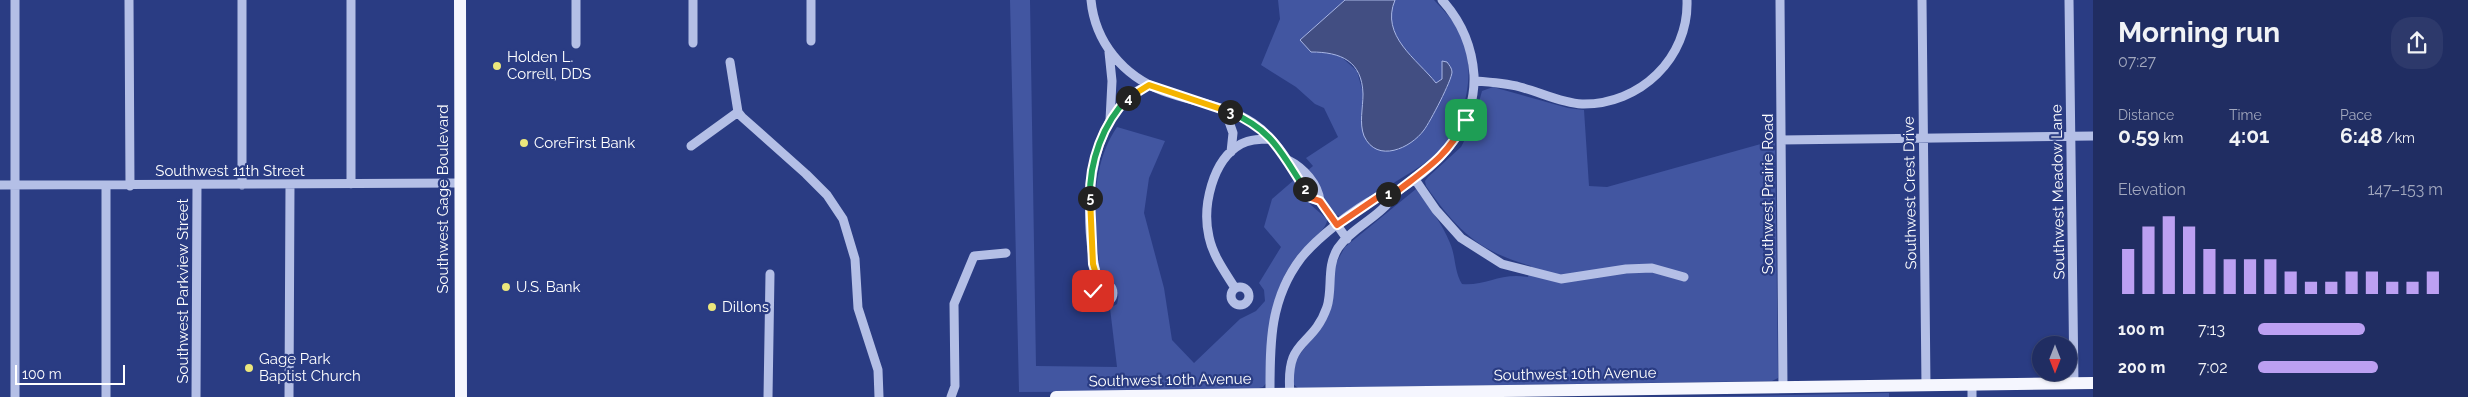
<!DOCTYPE html>
<meta charset="utf-8">
<style>
body{margin:0;font-family:Raleway,sans-serif;background:#2d396b;color:#f1f3f6;height:100vh;display:flex;flex-direction:column;font-size:19px;white-space:nowrap}
*{box-sizing:border-box;margin:0}
p{font-size:16px;color:#a2a8be}
.icon{flex:none;width:28px;height:28px;fill:none;stroke:currentColor;stroke-width:2;stroke-linecap:round;stroke-linejoin:round}
.map{position:relative;flex:1;overflow:hidden}
.side{display:flex;flex-direction:column;background:#202d62;width:375px}
.side>*{flex:none}
.needle{width:32px;rotate:180deg}
.fabs{position:absolute;left:2032px;top:336px;display:grid;gap:10px}
.fabs a{display:grid;place-items:center;width:45px;height:45px;border-radius:50%;background:#202d62;box-shadow:0 1px 4px #0004,0 0 0 1px #3d4977;font-size:25px}
.scale{position:absolute;left:15px;bottom:12px;width:110px;box-sizing:border-box;padding-left:5px;border:2px solid #fff;border-top:0;font-size:14px;line-height:18px;white-space:nowrap;color:#fff;-webkit-text-stroke:4px #2a3c83;paint-order:stroke}
.pin{position:absolute;display:grid;place-items:center;width:42px;height:42px;color:#fff;margin:-21px;border-radius:10px;box-shadow:0 2px 8px #0006}
.km{position:absolute;width:25px;height:25px;margin:-12px;border-radius:50%;background:#222;color:#fff;font-size:14px;line-height:25px;text-align:center}
.round{display:grid;place-items:center;flex:none;width:52px;height:52px;border-radius:20px;background:#2d396b}
.overview{display:flex;align-items:center;justify-content:space-between;height:85px;padding:0 25px}
h1{font-size:28px;font-weight:700;line-height:38px}
.stats{display:grid;grid-template-columns:repeat(3,1fr);gap:8px;height:85px;padding:5px 25px}
.stats div{display:grid;align-content:center}
.stats b{font-size:21px;font-weight:700}
.stats small{font-size:14px;font-weight:400}
.stats p{font-size:14px}
.chart{height:140px;padding:10px 25px}
.chart p{display:flex;justify-content:space-between}
.chart svg{width:100%;height:90px;margin-top:5px;stroke:#bca0f2;stroke-width:6}
ul{padding:0 25px;list-style:none;font-size:16px}
li{display:grid;grid-template-columns:80px 60px 1fr;align-items:center;height:38px}
li i{height:12px;border-radius:6px;background:#bca0f2}
main{display:flex;flex:1;min-height:0}
.map>svg:first-child{display:block}
.green{fill:#4256a1}
.water{fill:#424e82;stroke:#a9b7e6}
.lines{fill:none;stroke-linecap:round;stroke-linejoin:round}
.minor{stroke:#b4bfe6;stroke-width:9}
.major{stroke:#f5f6fe;stroke-width:12}
.split-1-casing{stroke:#fff;stroke-width:10}
.split-2-casing{stroke:#fff;stroke-width:10}
.split-3-casing{stroke:#fff;stroke-width:10}
.split-4-casing{stroke:#fff;stroke-width:10}
.split-5-casing{stroke:#fff;stroke-width:10}
.split-6-casing{stroke:#fff;stroke-width:10}
.split-1{stroke:#f0652b;stroke-width:6}
.split-2{stroke:#f0652b;stroke-width:6}
.split-3{stroke:#22a559;stroke-width:6}
.split-4{stroke:#f5b400;stroke-width:6}
.split-5{stroke:#22a559;stroke-width:6}
.split-6{stroke:#f5b400;stroke-width:6}
.poi-dot{fill:#ece77c;stroke:#2a3c83;stroke-width:2}
.labels{text-anchor:middle;stroke-width:4.5;stroke-linejoin:round;paint-order:stroke}
.poi-label{font-size:15px;fill:#fff;stroke:#2a3c83;text-anchor:start}
.street-label{font-size:15px;fill:#fff;stroke:#2a3c83}
</style>
<main>
<div class="map">
<svg width="2093" height="397" viewBox="0 0 2093 397">
<rect width="100%" height="100%" fill="#2a3c83"/>
<path class="green" d="M1010,0H1030L1036,366L1117,367L1110,308L1117,304C1123,282 1106,286 1100,271C1095,222 1088,170 1117,127L1165,141L1149,178L1144,213L1164,288L1172,340L1194,363L1240,319L1256,311L1265,301L1264,290L1259,283L1281,247L1264,227L1272,199L1294,180L1311,205L1327,219C1329,228 1303,248 1296,257C1268,295 1267,337 1267,382L1263,387L1247,391L1019,392Z
M1278,0H1345L1300,40L1312,52L1338,54L1357,71L1363,93L1361,117L1384,151L1398,150L1425,129L1448,86L1442,79L1436,83C1417,59 1380,36 1395,0H1434C1443,10 1454,20 1460,33C1477,67 1467,116 1444,145C1430,163 1407,174 1389,186C1373,196 1357,210 1340,216L1335,215L1307,171L1313,166L1306,158L1338,137L1324,108L1315,104L1296,87L1261,65L1280,19Z
M1493,87L1568,108L1584,110L1589,186L1607,187L1775,140L1778,378L1772,381L1298,388L1293,384V363L1325,322L1329,311L1335,265L1345,247L1416,189C1428,206 1442,223 1450,243C1456,257 1454,271 1462,284C1486,286 1501,272 1528,277L1531,266C1478,251 1457,230 1426,186L1425,181L1428,177L1461,147L1473,124L1482,91Z
M1889,393V397H1693Z"/>
<path class="water" d="M1345,0H1395C1380,36 1417,59 1436,83L1442,79V61L1447,62C1449,65 1452,68 1452,72C1452,80 1430,122 1424,130C1411,148 1377,164 1364,136C1359,123 1363,108 1363,94C1362,61 1341,52 1311,52L1300,40Z"/>
<g class="lines">
<path class="minor" d="M15,0V397
M129,0L130,186
M242,0V185
M351,0V184
M576,0V44
M1091,0C1095,42 1123,76 1163,91C1192,102 1226,105 1253,123C1280,141 1293,171 1311,198L1320,201L1347,239
M1780,0L1783,388
M1922,0L1926,386
M2069,0L2074,384
M811,41V0
M693,43V0
M1109,52L1112,81L1110,120
M730,62L738,112L742,117L806,174L827,195L843,219L855,259L858,308L878,370L879,397
M1474,81C1489,82 1505,83 1520,87C1540,92 1561,103 1582,104C1640,105 1689,58 1687,0
M1225,110L1233,133L1231,152
M1781,140L2093,136
M691,146L738,112
M1288,160C1304,168 1318,184 1320,201
M1414,178L1436,210L1461,238L1502,264L1561,279L1626,269L1652,268L1684,277
M0,185L459,183
M106,186V397
M1093 293a10 10 0 1 1 20 0a10 10 0 1 1-20 0Z
M1099,284C1082,226 1082,113 1149,85
M1231 296a9 9 0 1 1 18 0a9 9 0 1 1-18 0Z
M1235,288C1225,272 1213,256 1209,237C1202,207 1212,160 1241,144C1250,139 1262,139 1271,139
M1290,394C1285,336 1312,350 1327,307C1333,288 1326,267 1338,248C1353,226 1382,217 1395,193
M1270,395C1270,345 1269,300 1301,258C1317,238 1355,208 1378,197C1384,195 1391,195 1396,192C1438,166 1476,128 1474,75C1472,46 1461,21 1442,0
M196,397L197,185
M289,397L290,184
M768,397L770,274
M951,397L955,386L954,304L974,256L1006,253
M1972,397V385"/>
<path class="major" d="M460,0L461,397
M1056,397L2093,383"/>
</g>
<g class="lines">
<g class="split-1-casing">
<path id="split-1" d="M1388,194L1395,193C1427,168 1446,158 1466,120"/>
</g>
<g class="split-2-casing">
<path id="split-2" d="M1305,189L1311,198L1320,201L1337,225L1378,197L1388,194"/>
</g>
<g class="split-3-casing">
<path id="split-3" d="M1230,112C1273,130 1281,153 1305,189"/>
</g>
<g class="split-4-casing">
<path id="split-4" d="M1128,98L1149,85L1230,112"/>
</g>
<g class="split-5-casing">
<path id="split-5" d="M1090,198C1089,162 1103,123 1128,98"/>
</g>
<g class="split-6-casing">
<path id="split-6" d="M1090,198L1093,264L1099,284L1093,291"/>
</g>
<use href="#split-1" class="split-1"/>
<use href="#split-2" class="split-2"/>
<use href="#split-3" class="split-3"/>
<use href="#split-4" class="split-4"/>
<use href="#split-5" class="split-5"/>
<use href="#split-6" class="split-6"/>
</g>
<g class="poi-dot">
<circle cx="497" cy="66" r="5"/>
<circle cx="524" cy="143" r="5"/>
<circle cx="506" cy="287" r="5"/>
<circle cx="712" cy="307" r="5"/>
<circle cx="249" cy="368" r="5"/>
</g>
<g class="labels">
<g class="poi-label">
<text x="507" y="62">Holden L.<tspan x="507" dy="17">Correll, DDS</tspan></text>
<text x="534" y="148">CoreFirst Bank</text>
<text x="516" y="292">U.S. Bank</text>
<text x="722" y="312">Dillons</text>
<text x="259" y="364">Gage Park<tspan x="259" dy="17">Baptist Church</tspan></text>
</g>
<g class="street-label">
<text x="230" y="176">Southwest 11th Street</text>
<text transform="translate(2058 192) rotate(-91)" y="5">Southwest Meadow Lane</text>
<text transform="translate(1910 193) rotate(-91)" y="5">Southwest Crest Drive</text>
<text transform="translate(1768 194) rotate(-90)" y="5">Southwest Prairie Road</text>
<text transform="translate(443 199) rotate(-90)" y="5">Southwest Gage Boulevard</text>
<text transform="translate(183 291) rotate(-90)" y="5">Southwest Parkview Street</text>
<text transform="translate(1575 374) rotate(-1)" y="5">Southwest 10th Avenue</text>
<text transform="translate(1170 380) rotate(-1)" y="5">Southwest 10th Avenue</text>
</g>
</g>
</svg>
<div class="fabs">
<a><svg class="needle" viewBox="-14 -14 28 28"><path d="M0-13l5 13h-10z" fill="#e53935"/><path d="M0 13l5-13h-10z" fill="#a2a8be"/></svg></a>
</div>
<div class="scale">100 m</div>
<div class="pin" style="left:1466px;top:120px;background:#1e9e55"><svg class="icon" aria-label="arrive" viewBox="0 0 24 24"><path d="M6 21V4h12l-3 4 3 4H6"/></svg></div>
<div class="pin" style="left:1093px;top:291px;background:#d93025"><svg class="icon" aria-label="check" viewBox="0 0 24 24"><path d="M5 12l5 5 9-10"/></svg></div>
<b class="km" style="left:1388px;top:194px">1</b>
<b class="km" style="left:1305px;top:189px">2</b>
<b class="km" style="left:1230px;top:112px">3</b>
<b class="km" style="left:1128px;top:98px">4</b>
<b class="km" style="left:1090px;top:198px">5</b>
</div>
<section class="side">
<div class="overview"><div><h1>Morning run</h1><p>07:27</p></div><a class="round"><svg class="icon" aria-label="share" viewBox="0 0 24 24"><path d="M12 15V3M7 8l5-5 5 5M5 13v7h14v-7"/></svg></a></div>
<div class="stats">
<div><p>Distance</p><b>0.59<small> km</small></b></div>
<div><p>Time</p><b>4:01</b></div>
<div><p>Pace</p><b>6:48<small> /km</small></b></div>
</div>
<div class="chart"><p><span>Elevation</span>147–153 m</p>
<svg viewBox="0 0 160 44" preserveAspectRatio="none"><path d="M5 44V22M15 44V11M25 44V6M35 44V11M45 44V22M55 44V27M65 44V27M75 44V27M85 44V33M95 44V38M105 44V38M115 44V33M125 44V33M135 44V38M145 44V38M155 44V33"/></svg>
</div>
<ul>
<li><b>100 m</b>7:13<i style="width:58%"></i></li>
<li><b>200 m</b>7:02<i style="width:65%"></i></li>
</ul>
</section>
</main>
